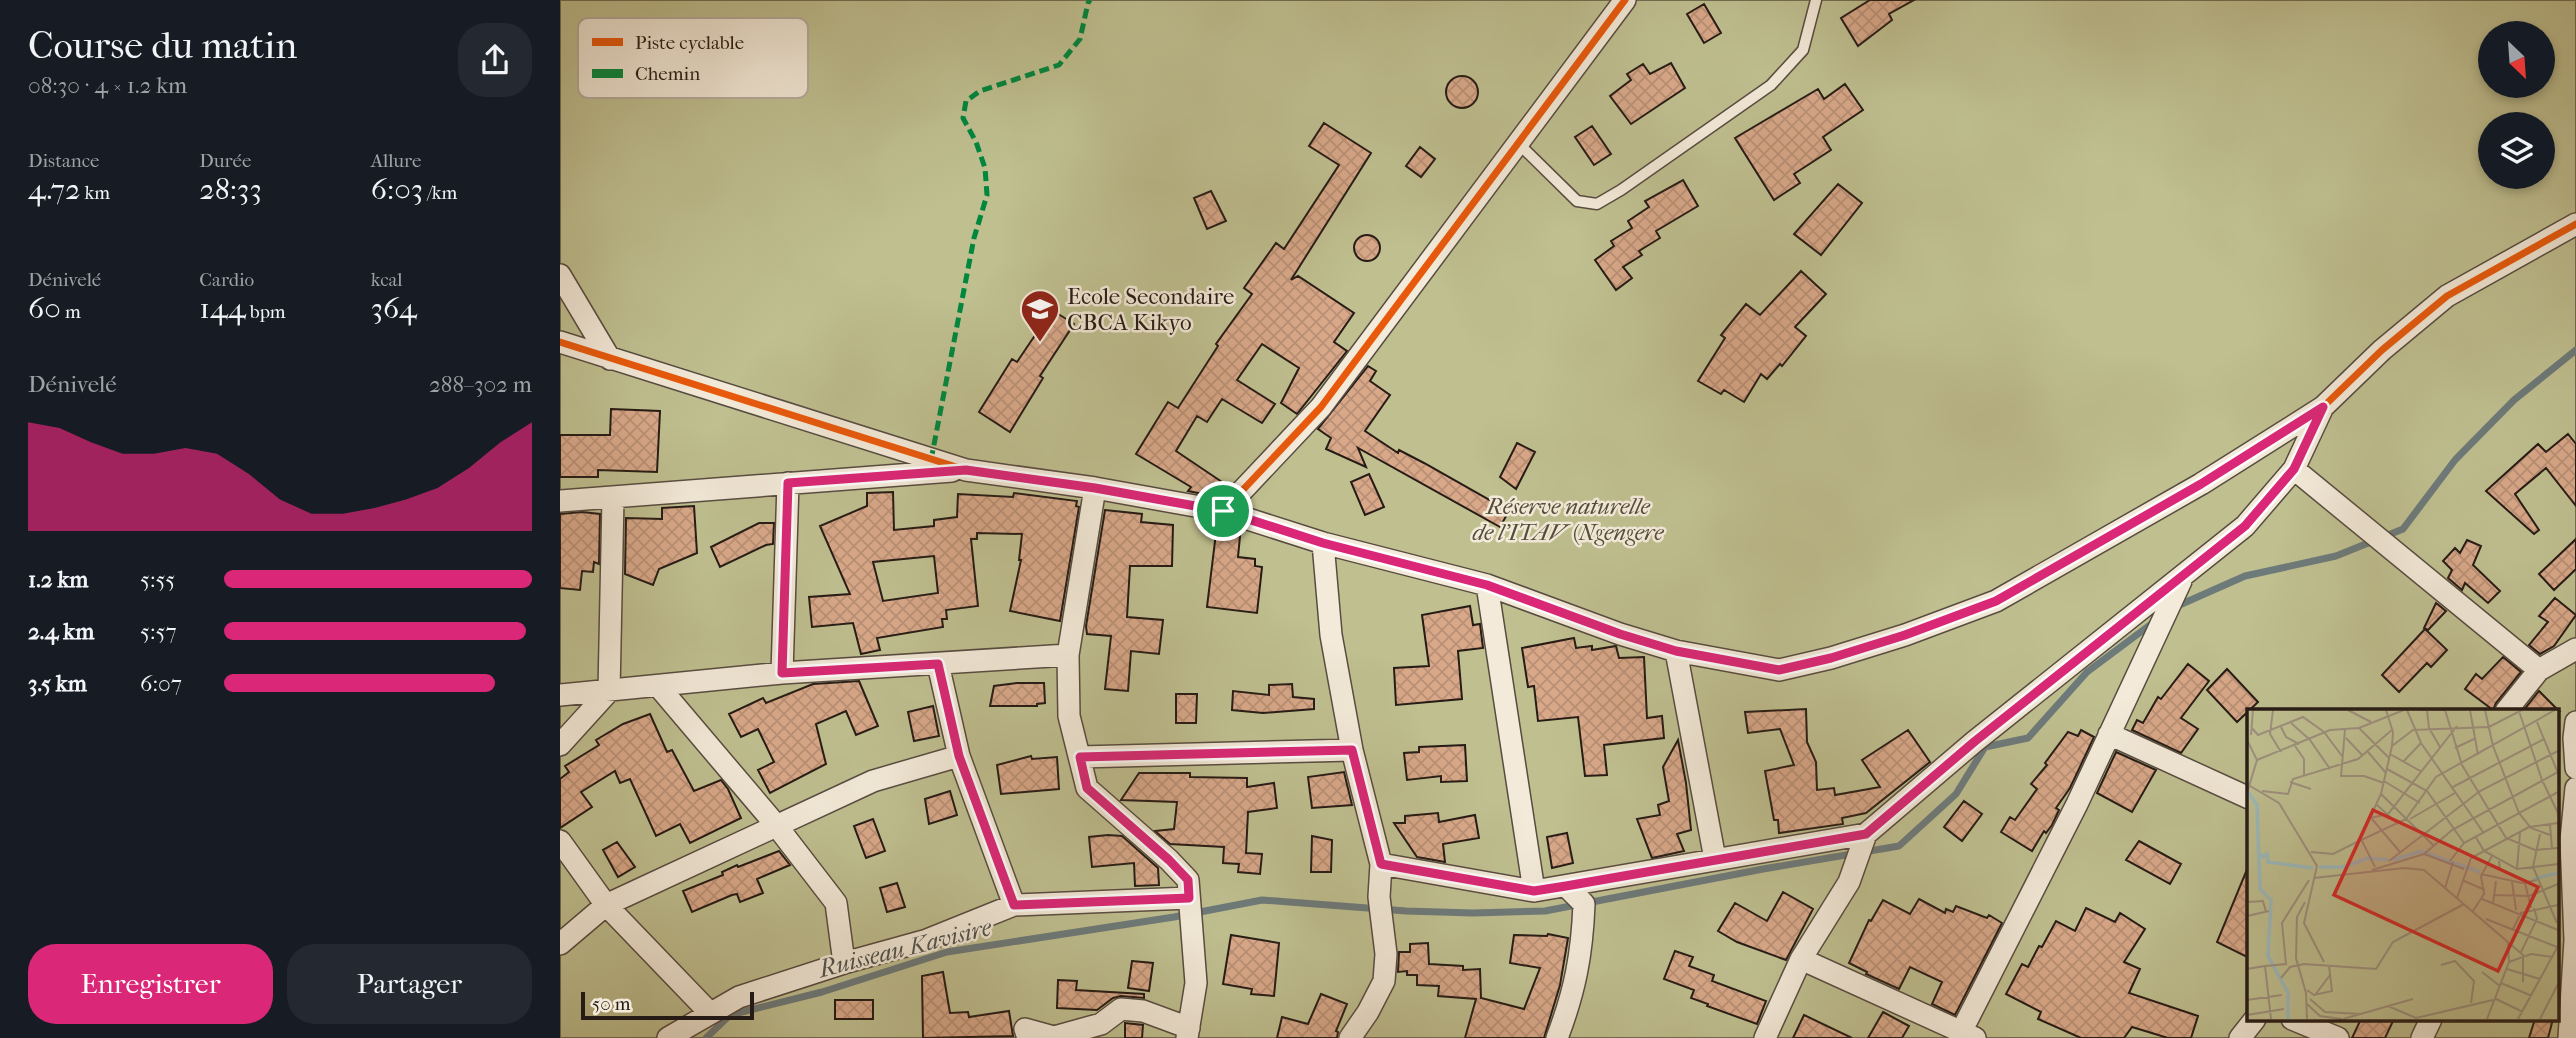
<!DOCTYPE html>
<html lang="fr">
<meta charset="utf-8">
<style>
body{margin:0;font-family:"IM FELL French Canon",serif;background:#242831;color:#f1f3f6;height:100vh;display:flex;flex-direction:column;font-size:26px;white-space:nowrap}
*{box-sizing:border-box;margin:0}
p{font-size:23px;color:#9ea1a6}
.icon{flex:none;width:38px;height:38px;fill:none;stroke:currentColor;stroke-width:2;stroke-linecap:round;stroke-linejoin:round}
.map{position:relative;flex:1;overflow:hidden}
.sheet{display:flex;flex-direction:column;background:#171b24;width:560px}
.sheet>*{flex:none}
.needle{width:46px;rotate:155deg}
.fabs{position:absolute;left:1918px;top:21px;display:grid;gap:14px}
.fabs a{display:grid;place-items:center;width:77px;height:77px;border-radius:50%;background:#171b24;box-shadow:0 4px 10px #0003;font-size:35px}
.scale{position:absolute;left:21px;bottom:18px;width:173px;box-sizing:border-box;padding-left:7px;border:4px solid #261b15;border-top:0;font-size:19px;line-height:24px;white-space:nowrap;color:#261b15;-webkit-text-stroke:5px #f3ead9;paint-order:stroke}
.pin{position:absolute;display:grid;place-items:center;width:60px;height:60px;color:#fff;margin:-30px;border:4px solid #fff;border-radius:50%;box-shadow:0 2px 7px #0007}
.round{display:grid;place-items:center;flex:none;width:74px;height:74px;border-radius:28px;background:#242831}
.headline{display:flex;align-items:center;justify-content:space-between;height:119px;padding:0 28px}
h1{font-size:38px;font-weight:600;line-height:52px}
.metrics{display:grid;grid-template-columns:repeat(3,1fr);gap:10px;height:119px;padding:7px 28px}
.metrics div{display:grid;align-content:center}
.metrics b{font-size:30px;font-weight:600}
.metrics small{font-size:19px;font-weight:400}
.metrics p{font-size:19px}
.chart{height:196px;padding:14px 28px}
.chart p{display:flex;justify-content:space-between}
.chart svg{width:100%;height:126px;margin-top:7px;fill:#db2777;opacity:.7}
.cta{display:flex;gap:14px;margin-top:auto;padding:14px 28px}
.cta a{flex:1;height:80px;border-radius:28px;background:#db2777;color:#fff;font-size:28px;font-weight:600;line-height:80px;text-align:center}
.cta a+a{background:#242831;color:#f1f3f6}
ul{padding:0 28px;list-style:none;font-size:23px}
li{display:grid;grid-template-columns:112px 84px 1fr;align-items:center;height:52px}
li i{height:18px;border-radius:9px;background:#db2777}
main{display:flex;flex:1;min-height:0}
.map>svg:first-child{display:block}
.park{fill:#bfbf90;stroke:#726d52;stroke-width:2;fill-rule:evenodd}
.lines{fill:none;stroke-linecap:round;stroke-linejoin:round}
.stream{stroke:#6d7a7a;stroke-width:7}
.building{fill:url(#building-cross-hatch);stroke:#261b15;stroke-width:2;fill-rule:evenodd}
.service-casing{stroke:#584c41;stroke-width:13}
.minor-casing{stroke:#584c41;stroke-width:24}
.service{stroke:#f3ead9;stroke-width:10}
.minor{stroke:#f3ead9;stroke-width:21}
.quiet{stroke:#00873e;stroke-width:5;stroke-dasharray:10 5;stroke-linecap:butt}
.cycleway-casing{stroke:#f3ead9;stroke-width:11}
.cycleway{stroke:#e8590c;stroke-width:7}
.route-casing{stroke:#fff;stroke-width:14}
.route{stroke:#db2777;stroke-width:9}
.labels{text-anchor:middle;stroke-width:5;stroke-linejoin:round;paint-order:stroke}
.poi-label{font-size:23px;fill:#261b15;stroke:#f3ead9;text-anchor:start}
.park-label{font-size:23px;font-style:italic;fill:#544c3a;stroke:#f3ead9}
.water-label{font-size:24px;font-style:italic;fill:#4f5350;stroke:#f3ead9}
.inset-river{fill:none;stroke:#9cbabd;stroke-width:3.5}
.inset-road{fill:none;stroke:#9d907e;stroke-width:2}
.view{fill:#d62828;fill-opacity:0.15;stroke:#d62828;stroke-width:3.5}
.inset-edge{fill:none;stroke:#261b15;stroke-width:3.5}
.key{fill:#f3ead9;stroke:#b6ac9e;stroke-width:2}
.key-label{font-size:19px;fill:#261b15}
</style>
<main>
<section class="sheet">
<div class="headline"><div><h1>Course du matin</h1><p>08:30 · 4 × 1.2 km</p></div><a class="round"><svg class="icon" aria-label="share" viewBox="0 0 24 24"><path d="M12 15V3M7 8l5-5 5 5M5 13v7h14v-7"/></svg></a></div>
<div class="metrics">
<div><p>Distance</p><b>4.72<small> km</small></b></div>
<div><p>Durée</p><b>28:33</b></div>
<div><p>Allure</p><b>6:03<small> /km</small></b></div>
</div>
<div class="metrics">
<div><p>Dénivelé</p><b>60<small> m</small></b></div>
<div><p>Cardio</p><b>144<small> bpm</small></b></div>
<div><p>kcal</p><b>364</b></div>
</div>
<div class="chart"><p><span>Dénivelé</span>288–302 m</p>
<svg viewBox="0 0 160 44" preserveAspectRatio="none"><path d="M0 44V6L10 8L20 13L30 17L40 17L50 15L60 17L70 24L80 33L90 38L100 38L110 36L120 33L130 29L140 22L150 13L160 6V44z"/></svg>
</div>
<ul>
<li><b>1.2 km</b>5:55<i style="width:100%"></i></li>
<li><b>2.4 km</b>5:57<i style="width:98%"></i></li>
<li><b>3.5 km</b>6:07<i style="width:88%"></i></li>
</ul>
<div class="cta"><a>Enregistrer</a><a>Partager</a></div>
</section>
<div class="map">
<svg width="2016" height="1038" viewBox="0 0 2016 1038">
<defs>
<pattern id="building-cross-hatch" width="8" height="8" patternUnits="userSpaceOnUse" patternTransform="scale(1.75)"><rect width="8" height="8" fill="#d8a889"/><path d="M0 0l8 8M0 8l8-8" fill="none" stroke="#b99075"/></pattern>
</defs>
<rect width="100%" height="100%" fill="#eddec4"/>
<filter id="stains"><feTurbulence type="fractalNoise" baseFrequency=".00286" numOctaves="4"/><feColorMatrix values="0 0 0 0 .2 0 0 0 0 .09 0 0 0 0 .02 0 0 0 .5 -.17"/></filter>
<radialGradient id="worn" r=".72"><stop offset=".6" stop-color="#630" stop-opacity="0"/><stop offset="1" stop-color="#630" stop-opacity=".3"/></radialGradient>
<path class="park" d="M0,0H2016V1038H0ZM1930,33H1983V86H1930ZM1930,124H1983V177H1930ZM1689,711H1997V1019H1689Z"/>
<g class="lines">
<path class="stream" d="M1615,607L1685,576L1776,556L1843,529L1895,460L1954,400L2016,350
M146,1038L170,1015L262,992L387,952L614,917L702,900L846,911L913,913L985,911L1203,869L1339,846L1396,794L1425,747L1468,738L1527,672L1594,622"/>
</g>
<path class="building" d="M1310,0H1354L1329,14L1332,20L1298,46L1281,18Z
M1144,4L1161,33L1144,43L1127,14Z
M1111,63L1125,88L1071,124L1050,96L1071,80L1067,74L1083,64L1090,74Z
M886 92a16 16 0 1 1 32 0a16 16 0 1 1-32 0Z
M1285,84L1303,110L1263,137L1271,150L1234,174L1240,183L1214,200L1175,138L1258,89L1264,99Z
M764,123L811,153L731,280L738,276L794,313L774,342L787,351L737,414L721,403L739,368L702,344L677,380L715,404L702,423L662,399L647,422L637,416L616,451L662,482L653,496L628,491L631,487L576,454L608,402L618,408L658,346L656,344L692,294L684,288L716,243L724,249L779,165L749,146Z
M1032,126L1051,154L1034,165L1015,137Z
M860,147L875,159L861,177L846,166Z
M1123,180L1138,206L1096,231L1100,238L1079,251L1082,255L1063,267L1072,278L1056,290L1035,260L1054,246L1051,241L1072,228L1068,221L1089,207L1085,201Z
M1278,184L1302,203L1261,255L1234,234Z
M651,191L666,221L647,229L634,198Z
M794 248a13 13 0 1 1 26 0a13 13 0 1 1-26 0Z
M1241,271L1266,294L1235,327L1246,336L1222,366L1220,364L1207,379L1201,374L1184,402L1164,390L1161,394L1138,381L1165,338L1161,335L1186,304L1200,315Z
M492,310L514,324L480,376L483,378L450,432L419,412L452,359L457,362Z
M808,366L816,371L810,381L830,395L805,431L838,453L839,450L864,463L949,511L940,527L798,448L806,467L766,449L771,438L758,429Z
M51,409L100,411L97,472L38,470V477H0V435H50Z
M2008,434L2016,444V506L1986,468L1955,494L1979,530L1974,534L1926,491L1978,444L1986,452Z
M957,443L975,452L956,489L940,477Z
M809,474L824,507L805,515L791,482Z
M333,492L334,530L374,526V520L397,517L398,494L453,497L454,493L517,501L516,506L519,507L500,621L450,611L461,560H459L462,534L417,533V539H411L418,606L386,610L387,619H382L383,627L317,638L320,650L301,654L293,623L252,627L249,597L290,594L260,526L307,506V493ZM374,556L378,593L323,601L313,562Z
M134,506L137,553L99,569L93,585L65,574L66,518L102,519V508Z
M545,510L582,514L581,522L613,525L612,566H570L567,617L603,620L599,654L571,651L568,691L545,689L551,636L527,634L526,626Z
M22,512L40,514L39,564L34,562L33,572L22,571L20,590L0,588V514Z
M199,523H214L213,544L206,545L160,567L151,547Z
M656,533L680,536L678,557L695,559V566L702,567L697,613L647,607Z
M2016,539V569L1994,590L1979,574Z
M1907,540L1921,546L1913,565L1940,591L1928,603L1905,583L1902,590L1888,578L1892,570L1883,561L1895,548L1900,553Z
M1995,598L2016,615L1994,646L1980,654L1969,645L1988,622L1979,616Z
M1876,603L1886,611L1868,630L1864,628Z
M910,606L913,625L920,624L923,648L898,651L902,699L836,705L834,668L869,666L862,615Z
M1865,629L1887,650L1871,667L1867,663L1839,692L1822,675Z
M1014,638L1016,648L1032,646V650L1056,646L1059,658L1084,657L1087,718L1102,716L1104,738L1044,745L1047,775L1025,776L1018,717L978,721L974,686L968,687L962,648Z
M1943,657L1961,672L1936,703L1933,710L1905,689L1916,674L1922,679Z
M1628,664L1649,681L1621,718L1638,729L1621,753L1572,730L1577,720L1583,723L1598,697L1601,699Z
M1667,669L1698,702L1677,722L1647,690Z
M299,681L318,726L296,735L286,711L256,724L266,764L210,793L198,770L214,762L198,729L181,737L169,714L203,698L206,703L253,684Z
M457,683H484L485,703L477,704V706H430L434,686Z
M732,684L733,697L754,699V709L703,713L672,710L673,691L709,695V685Z
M1979,691L1999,711H1963Z
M616,694H637L636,723H616Z
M373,706L379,736L354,741L348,712Z
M1246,709L1247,742L1256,762L1257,790L1274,788L1275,795L1320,787L1302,760L1348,730L1370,762L1306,813L1282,818L1283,824L1219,833L1218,820H1214L1205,771L1234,765L1220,729L1188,733L1185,712Z
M90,714L107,752L112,750L134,791L161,780L168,789L181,818L130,843L120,824L96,836L70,779L60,783L55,771L21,792L32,807L0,828V779L9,772L5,766L39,745L36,740L63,724Z
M1521,730L1534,737L1510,788L1496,808L1499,810L1492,825L1486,833L1484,831L1472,851L1441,832L1450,817L1455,820L1477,789L1471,784L1487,765L1485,763L1508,732L1518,736Z
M1118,740L1126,783L1131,830L1117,834L1124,851L1092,858L1077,819L1100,815L1098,805L1109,801L1103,767Z
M905,745L907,781L881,782V776L847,780L844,753L859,752V747Z
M1556,752L1596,770L1572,812L1537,793Z
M471,756L472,759L497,757L499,789L441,794L437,765Z
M784,772L792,805L752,808L748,777Z
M579,773H630V777L687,778V787L714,783L717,808L688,812L686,853L702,854L700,874L678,872L679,864L663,863L664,847L610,844L595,831L614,829L617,802L561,800Z
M390,791L397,815L369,824L365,799Z
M1404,801L1422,814L1402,841L1384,827Z
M878,813L879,822L915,815L919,838L883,844L885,862L857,857L834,823H845V816Z
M313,819L325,851L306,858L294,826Z
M1007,833L1013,863L992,868L987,837Z
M548,835L562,836L598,868L599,885L575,886L574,863L532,867L529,837Z
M752,836L772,840L771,872H751Z
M1579,841L1621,864L1610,884L1566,860Z
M57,842L75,867L58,877L43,850Z
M219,851L230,865L197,879L203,893L180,902L177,894L172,895L132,912L123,891L163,875L162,872L177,865L178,867Z
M1688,867H1689V958L1657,942Z
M337,883L345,907L327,912L320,888Z
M1223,892L1253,909L1226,960L1177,942L1158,931L1175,903L1207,921Z
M1359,899L1385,913L1386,909L1393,912L1396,906L1427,918L1429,915L1442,923L1395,1015L1372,1004L1382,982L1350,967L1339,989L1306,974L1307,972L1289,963L1309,920L1311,921L1323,900L1350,914Z
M1526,908L1555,922L1560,913L1585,929L1564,962L1580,969L1569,993L1638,1016L1631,1038H1608L1572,1027L1564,1038H1521L1478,1019L1481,1012L1446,994L1462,964L1468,967L1479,946L1482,947L1496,921L1515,931Z
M988,934L1008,938L1000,985L984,1038H905L916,999L878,996L879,986L857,985V975H847V971L838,972L839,952H850V944L868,943L869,964L903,966V970L920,969L921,998L964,1009L980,968L950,963L954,935L987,936Z
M671,935L719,943L714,996L691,994L692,989L663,984Z
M1115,951L1133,957L1129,966L1154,975L1152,981L1206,1001L1197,1024L1147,1006L1148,1004L1131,998L1134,990L1104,979Z
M572,961L593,963L589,991L568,988Z
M383,972L390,1013L408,1012L409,1017L449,1011L453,1036L363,1038L362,976Z
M498,980L517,981L516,990L584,994V998L561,996L553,998L537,1010L497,1008Z
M761,994L787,1004L776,1031L778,1032L777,1038H717L722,1017L748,1024Z
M275,1000H313V1019H275Z
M1323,1012L1349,1026L1342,1038H1308Z
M1244,1015L1292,1038H1233Z
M1801,1019H1834L1825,1038H1792Z
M1975,1019H1993L1988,1038H1969Z
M565,1023L583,1025L582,1038H565Z"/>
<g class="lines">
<g class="service-casing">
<path id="service" d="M959,144L1017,201L1037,204L1061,190L1211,85L1243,50L1256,0"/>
</g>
<g class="minor-casing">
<path id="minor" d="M0,275L50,359
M0,342L406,470L535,488L663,511L763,543L927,585L1060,634L1116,651L1219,670L1271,658L1345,635L1436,601L1641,484L1763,407L1822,350L1887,296L2016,224
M1734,469L1979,670
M535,488L508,655L509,716L527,788L609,860L628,880L636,983L627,1038
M0,501L392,471
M663,511L761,407L1065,0
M763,543L771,635L792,750L821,864L819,897L826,954L824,981L808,1012L790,1038
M927,585L974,891
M1116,651L1155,859
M378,664L399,756L454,905
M222,673L228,483
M99,687L216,825L276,903L284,963
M0,695L222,673L508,655
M1946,711L1979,670L2016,649
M2016,722L2014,738L2016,768
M1549,734L1689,798
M0,745L49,691L53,498
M520,757L792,750
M0,841L46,905L150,1013
M821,864L974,891L1306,834
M0,944L46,905L313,781L399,756
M1241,959L1415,1038
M1732,1019L1778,1038
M108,1038L179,997L284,963L367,940L454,905L629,898
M468,1038L465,1029L494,1037L541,1024L561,1009L583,1011L629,1028
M997,1038C1015,991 1022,955 1024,904L1006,886
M1205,1038L1241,959L1289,882L1306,834L1414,742L1685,526L1734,469L1763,407
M1398,1038L1517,804L1621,581
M1680,1038L1695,1019
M1862,1038L1871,1019
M2009,1038L2015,940L2011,840L2016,788"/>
</g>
<use href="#service" class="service"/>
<use href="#minor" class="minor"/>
<path class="quiet" d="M371,460L414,238L427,195L425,168L416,142L403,118L406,101L420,91L499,65L520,39L528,3L530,0"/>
<g class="cycleway-casing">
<path id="cycleway" d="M0,342L406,470L535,488L663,511L763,543L927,585L1060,634L1116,651L1219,670L1271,658L1345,635L1436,601L1641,484L1763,407L1822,350L1887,296L2016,224
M663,511L761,407L1065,0"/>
</g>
<use href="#cycleway" class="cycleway"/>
</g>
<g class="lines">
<g class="route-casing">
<path id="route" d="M1763,407L1734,469L1685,526L1414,742L1306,834L1006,886L974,891L821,864L792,750L520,757L527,788L609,860L628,880L629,898L454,905L399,756L378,664L222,673L228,483L406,470L535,488L663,511L763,543L927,585L1060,634L1116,651L1219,670L1271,658L1345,635L1436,601L1641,484Z"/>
</g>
<use href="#route" class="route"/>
</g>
<defs>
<g id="school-pin" transform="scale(2.0125)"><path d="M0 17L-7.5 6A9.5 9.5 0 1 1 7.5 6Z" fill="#8f2418" stroke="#f3ead9"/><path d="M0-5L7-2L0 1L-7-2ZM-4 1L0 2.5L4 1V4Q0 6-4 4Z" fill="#fff"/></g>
</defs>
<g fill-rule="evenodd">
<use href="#school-pin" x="480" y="309"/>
</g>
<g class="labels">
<g class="poi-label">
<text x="507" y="304">Ecole Secondaire<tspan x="507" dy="26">CBCA Kikyo</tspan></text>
</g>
<g class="park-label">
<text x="1008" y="514">Réserve naturelle<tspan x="1008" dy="26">de l'ITAV (Ngengere</tspan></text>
</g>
<g class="water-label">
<text transform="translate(345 948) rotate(-14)" y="8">Ruisseau Kavisire</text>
</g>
</g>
<g transform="translate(1687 709)">
<rect width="312" height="312" fill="#eddec4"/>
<path d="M0,1H311V310H0Z" fill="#bfbf90"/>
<path class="inset-river" d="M1,83L10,96L13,180L24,191L21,247L41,284V310M11,143L16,148L20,145L21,153L66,159M146,151L174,142L233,163M72,158H97L121,149L141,151M286,170L311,164"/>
<path class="inset-road" d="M26,1L23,25L34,43M101,1L124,13M160,1L174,34L236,123M172,1H198L215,56L259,129L288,141L311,139M180,1L182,19L193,38M223,1L231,46M238,1L246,37L272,104L284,119L303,126M272,2L295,71L311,104M290,13L311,64M44,14L63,31L83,60M4,18L11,26L56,8L77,23L95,47M34,18L39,28L52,35M112,19L142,49M98,21L94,67H117L137,74M4,26L6,1M99,29L116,47M0,31L10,51L0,84M48,37L57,50V66M145,37L166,21L242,18L275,1M208,39L227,30M121,43L139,64M143,45L175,63M10,51L83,21L112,19L157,1M156,53L174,34M140,60L180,82L217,134M137,72L173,94M43,73L64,80M3,77L32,94L70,157L57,214L77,253M204,79L297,30M15,82L41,85L46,70L111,50L146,20M134,85L187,137M130,96L151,115M123,109L141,105L210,17M125,110L153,143M163,110L208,84M303,115L305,140M293,125L286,158L310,214M228,127L237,142L270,160L311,155M115,132L128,158M110,133L159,110L189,68L308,1M64,143L86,145L110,133L115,126L134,85L145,37L146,23L139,1M177,145L217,160M142,152L233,82L311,42M203,152L217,134L311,83M239,155L253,161L252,152M270,159L273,124M125,161L177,145L205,121L311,63M234,165L275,174L290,171M67,169L157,159L177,161L276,246V273M215,171L238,181M265,173L269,201M278,174L284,199M198,179L206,153M248,186L282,187L311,175M210,189L224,149L282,118L311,114M235,190L311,221M0,193L16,192L19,203M58,193L50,208L49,249L59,284L60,310M246,194L249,172M226,202L237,185L234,167L245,147M0,207L22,202M239,210L310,238M266,220L274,204L311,196M274,243L290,210L287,199M262,253L284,245L306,248M194,256L208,252L227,272L224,294M18,257L39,255L35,214L62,171M0,260L18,257L24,310M260,260L293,270M235,263L253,277M34,269L43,258L57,255L129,260L146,233L217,195M254,274L285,287M60,281L67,286L85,282L82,257M68,286L83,266M247,289L276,303M63,290L78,303L114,305M0,291L35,286M60,295L73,307L95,310M141,297L169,309L246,291M0,306L37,300M96,310L166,290M240,310L262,253L261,233M271,310L311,237M293,310L311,275"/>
<path class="view" d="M126,101L291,178L251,262L87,186Z"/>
<rect width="312" height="312" class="inset-edge"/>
</g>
<rect x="18" y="18" width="230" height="80" rx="10" class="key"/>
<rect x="32" y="38" width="31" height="8" fill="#e8590c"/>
<rect x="32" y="69" width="31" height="9" fill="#00873e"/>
<g class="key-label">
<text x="75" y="49">Piste cyclable</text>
<text x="75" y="80">Chemin</text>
</g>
<rect width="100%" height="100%" filter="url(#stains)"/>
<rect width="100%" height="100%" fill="url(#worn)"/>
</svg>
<div class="fabs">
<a><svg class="needle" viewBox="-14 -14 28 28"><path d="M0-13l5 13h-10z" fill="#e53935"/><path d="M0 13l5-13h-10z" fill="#9ea1a6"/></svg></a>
<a><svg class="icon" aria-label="layers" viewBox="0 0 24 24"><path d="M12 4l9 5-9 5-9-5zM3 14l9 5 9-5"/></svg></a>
</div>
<div class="scale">50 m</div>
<div class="pin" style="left:663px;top:511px;background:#1e9e55"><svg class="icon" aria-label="arrive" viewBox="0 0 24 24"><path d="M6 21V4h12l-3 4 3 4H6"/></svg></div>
</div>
</main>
